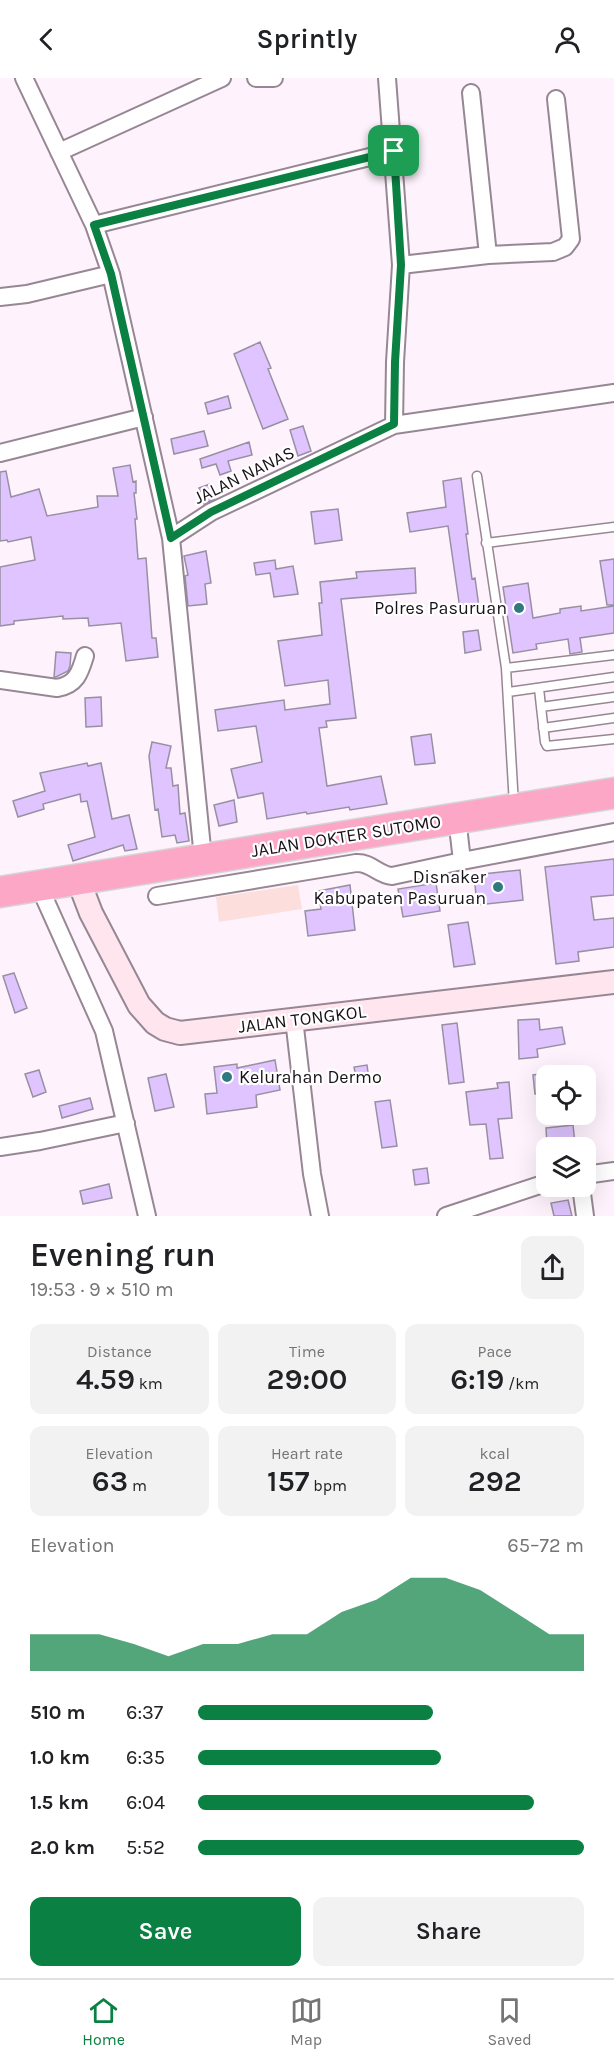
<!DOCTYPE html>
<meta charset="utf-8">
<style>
body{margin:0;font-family:Karla,sans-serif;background:#f2f2f2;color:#202124;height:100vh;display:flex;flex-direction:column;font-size:22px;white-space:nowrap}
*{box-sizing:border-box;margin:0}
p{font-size:20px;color:#757577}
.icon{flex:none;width:33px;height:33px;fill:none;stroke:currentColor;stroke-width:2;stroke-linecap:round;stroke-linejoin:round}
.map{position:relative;height:1138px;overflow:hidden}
.details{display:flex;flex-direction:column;background:#fff;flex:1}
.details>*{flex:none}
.tools{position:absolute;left:536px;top:987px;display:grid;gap:12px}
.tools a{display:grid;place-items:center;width:60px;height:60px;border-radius:12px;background:#fff;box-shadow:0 6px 24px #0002;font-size:30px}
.pin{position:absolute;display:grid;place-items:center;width:51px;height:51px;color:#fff;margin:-26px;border-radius:12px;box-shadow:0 3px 9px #0006}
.round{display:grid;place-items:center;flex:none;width:63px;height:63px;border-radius:12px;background:#f2f2f2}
.summary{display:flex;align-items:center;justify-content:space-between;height:102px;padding:0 30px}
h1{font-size:33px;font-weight:600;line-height:45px}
.metrics{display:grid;grid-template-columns:repeat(3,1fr);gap:9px;height:102px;padding:6px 30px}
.metrics div{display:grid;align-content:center;border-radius:12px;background:#f2f2f2;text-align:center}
.metrics b{font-size:30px;font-weight:600}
.metrics small{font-size:16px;font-weight:400}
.metrics p{font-size:16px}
.chart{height:168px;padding:12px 30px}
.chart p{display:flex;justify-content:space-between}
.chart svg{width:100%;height:108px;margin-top:6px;fill:#0b8043;opacity:.7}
.button{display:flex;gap:12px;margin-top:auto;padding:12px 30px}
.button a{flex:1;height:69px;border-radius:12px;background:#0b8043;color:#fff;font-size:24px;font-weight:600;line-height:69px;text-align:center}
.button a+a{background:#f2f2f2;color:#202124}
ul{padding:0 30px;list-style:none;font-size:20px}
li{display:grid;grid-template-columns:96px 72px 1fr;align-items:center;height:45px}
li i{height:15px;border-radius:8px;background:#0b8043}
header{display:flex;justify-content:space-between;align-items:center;height:78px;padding:0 30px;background:#fff;font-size:27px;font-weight:600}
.menu{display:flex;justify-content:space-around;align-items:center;height:84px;border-top:2px solid #e0e0e0;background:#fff;font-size:16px;color:#757577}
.menu a{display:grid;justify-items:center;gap:3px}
.menu .active{color:#0b8043}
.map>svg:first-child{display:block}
.green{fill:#fcdfdd}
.building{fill:#dfc4ff;stroke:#9890a2;stroke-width:1.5}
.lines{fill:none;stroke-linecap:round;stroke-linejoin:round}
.lane-casing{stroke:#978794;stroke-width:11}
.street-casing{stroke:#978794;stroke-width:20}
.secondary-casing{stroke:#978794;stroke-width:26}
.highway-casing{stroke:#d6d5d6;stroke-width:33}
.lane{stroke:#fff;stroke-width:8}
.street{stroke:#fff;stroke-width:16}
.secondary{stroke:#fee5ee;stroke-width:22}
.highway{stroke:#fca7c5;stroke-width:30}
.route-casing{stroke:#fff;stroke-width:12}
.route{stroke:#0b8043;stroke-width:8}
.poi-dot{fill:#30797f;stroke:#fff;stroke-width:2}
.labels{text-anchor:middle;stroke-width:4.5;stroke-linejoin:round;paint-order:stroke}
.street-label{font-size:18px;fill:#191319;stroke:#fff}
.poi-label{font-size:18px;fill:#191319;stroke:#fff;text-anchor:end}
</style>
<header><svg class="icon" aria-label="back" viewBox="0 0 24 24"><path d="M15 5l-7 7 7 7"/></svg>Sprintly<svg class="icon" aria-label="person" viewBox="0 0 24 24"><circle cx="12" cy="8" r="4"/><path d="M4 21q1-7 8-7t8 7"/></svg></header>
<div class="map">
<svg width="614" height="1138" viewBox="0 0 614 1138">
<rect width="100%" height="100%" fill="#fef3fc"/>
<path class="green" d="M298,807L302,831L219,844L216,819Z"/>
<path class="building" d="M260,264L271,290L268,291L288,341L263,351L234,276Z
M228,318L231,330L208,336L205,325Z
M303,348L311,373L298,378L290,352Z
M204,353L208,368L174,376L171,361Z
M249,364L252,377L228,383L231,393L220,397L216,386L202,390L200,381Z
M130,387L133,404L136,403V415H134L137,441H135L138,481L146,480L152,560H156L158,579L126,583L121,545L89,548L88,540L63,541V538L14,543V546L0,548V489L35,482L31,459L8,464L7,462L0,463V394L6,393L11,419L39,411L47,438L98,429L97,418H118L113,390Z
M461,400L468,456H466L472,501L475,500L479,529L460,531L448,448L410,454L407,435L446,429L443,403Z
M210,406L214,421L204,426L199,410Z
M338,431L342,462L315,466L311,434Z
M206,473L211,505L205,506L207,526L188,528L185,498L188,497L184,478Z
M614,481V527H607L600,483Z
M275,482L276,491L293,488L298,516L274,519L270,495L256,497L254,485Z
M415,490L416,515L341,521L356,640L326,643L327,649L319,650L327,708L381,698L387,726L350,732L349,729L307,736L306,734L267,741L263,715L238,720L231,691L262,684L256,648L218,653L215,632L284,622L285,632L330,626L328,602L285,608L278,563L322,557L319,525H322L320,504L357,500L356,494Z
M528,505L533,540L560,535V531L581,528V533L614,528V555L580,560L582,574L570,576L568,561L536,566L537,571L513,575L503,509Z
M478,552L481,572L465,575L463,554Z
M56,574L71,575L70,588L68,593L56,599H54Z
M101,619L102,648L86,649L85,620Z
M431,656L435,685L415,687L411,659Z
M152,664L171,668L166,690H171L173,708L178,707L180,736L185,735L189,763L177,765L175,757L162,759L158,731L155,732L149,678Z
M87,685L88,688L101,685L112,741L129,737L137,771L125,773L123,767L73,783L68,767L95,759L87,723L81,724L80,716L43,726L44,731L18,739L13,723L45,713L40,695Z
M234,722L237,744L219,748L214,727Z
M614,781V817L591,819L594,842L614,840V869L578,874L579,883L556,886L545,789Z
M520,792L523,822L477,827L474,797Z
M436,805L440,833L403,839L398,811Z
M350,807L355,852L308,858L305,833L321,831L318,813Z
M468,844L475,886L454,889L448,847Z
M14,895L27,930L15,935L3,898Z
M539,941L540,952L562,949L565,966L537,971L538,979L519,981L518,942Z
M457,945L464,1004L449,1006L442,947Z
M275,982L280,1012L256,1017L257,1029L207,1036L205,1016L217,1015L214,989L237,986V990Z
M367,987L369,1002L357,1004L354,989Z
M39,992L46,1014L33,1019L25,996Z
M546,995V1015L535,1016L533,997Z
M166,996L174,1029L155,1033L148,1000Z
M509,1004L512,1040L498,1041L503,1080L490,1081L486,1046L470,1047L466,1014L498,1010L497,1005Z
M90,1020L93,1031L62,1040L59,1028Z
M390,1022L397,1068L382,1070L375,1024Z
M573,1047L575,1065L547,1068L546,1050Z
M427,1090L429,1105L415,1107L413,1092Z
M109,1106L112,1120L83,1126L80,1113Z
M568,1122L572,1138H554L551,1125Z"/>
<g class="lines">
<g class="lane-casing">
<path id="lane" d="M477,398L506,590L514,727
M486,465L614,449
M506,590L614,577
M539,610L541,629
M508,614L614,599
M614,619L541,629L545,664L547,668L614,661
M543,650L614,640"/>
</g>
<g class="street-casing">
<path id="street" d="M24,0L94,147L111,196L171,460
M256,0H274
M387,0L401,187L395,284L394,347
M471,15L488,177
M59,74L222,0
M94,147L394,73
M401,187L488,177L553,174L565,169L571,161L556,21
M0,219L27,216L111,196
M0,375L144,339
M0,602L57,610C76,607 80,595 85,578
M457,740L462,783L614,754
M203,780L171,460L211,434L394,347L614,315
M39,808L104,953L147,1138
M157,818L356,785C371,784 378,797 392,798L462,783
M294,941L312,1096L320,1138
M0,1069L40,1063L126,1045
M585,1097L614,1093
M581,1108L585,1138
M446,1138L546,1105"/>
</g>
<g class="secondary-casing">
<path id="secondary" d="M78,801L91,835L139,927L155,945L165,951L180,955L614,904"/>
</g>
<g class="highway-casing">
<path id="highway" d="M0,814L614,715"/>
</g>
<use href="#lane" class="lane"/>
<use href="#street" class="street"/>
<use href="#secondary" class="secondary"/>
<use href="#highway" class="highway"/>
</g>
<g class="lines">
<g class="route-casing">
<path id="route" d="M394,73L401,187L395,284L394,346L211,434L171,460L111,196L94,147Z"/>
</g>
<use href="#route" class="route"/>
</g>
<g class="poi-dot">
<circle cx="519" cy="530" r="6"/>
<circle cx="498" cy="809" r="6"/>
<circle cx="227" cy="999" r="6"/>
</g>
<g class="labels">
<g class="street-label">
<text transform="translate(244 397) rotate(-26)" y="6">JALAN NANAS</text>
<text transform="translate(346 758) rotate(-9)" y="6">JALAN DOKTER SUTOMO</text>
<text transform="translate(302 941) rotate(-7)" y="6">JALAN TONGKOL</text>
</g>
<g class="poi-label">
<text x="507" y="536">Polres Pasuruan</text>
<text x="486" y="805">Disnaker<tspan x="486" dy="21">Kabupaten Pasuruan</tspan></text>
<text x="239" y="1005" text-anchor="start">Kelurahan Dermo</text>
</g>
</g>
</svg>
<div class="tools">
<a><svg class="icon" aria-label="locate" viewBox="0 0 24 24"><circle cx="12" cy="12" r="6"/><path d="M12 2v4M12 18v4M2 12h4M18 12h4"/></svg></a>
<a><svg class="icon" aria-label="layers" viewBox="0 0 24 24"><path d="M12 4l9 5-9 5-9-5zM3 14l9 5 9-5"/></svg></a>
</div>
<div class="pin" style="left:394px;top:73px;background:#1e9e55"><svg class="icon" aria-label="arrive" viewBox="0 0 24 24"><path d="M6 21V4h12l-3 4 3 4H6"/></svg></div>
</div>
<section class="details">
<div class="summary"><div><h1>Evening run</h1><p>19:53 · 9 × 510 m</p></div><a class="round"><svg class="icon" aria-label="share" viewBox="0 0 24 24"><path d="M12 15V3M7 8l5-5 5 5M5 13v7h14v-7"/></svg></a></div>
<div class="metrics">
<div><p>Distance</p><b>4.59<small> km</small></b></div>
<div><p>Time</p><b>29:00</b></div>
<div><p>Pace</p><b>6:19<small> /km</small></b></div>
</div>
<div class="metrics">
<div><p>Elevation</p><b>63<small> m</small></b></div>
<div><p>Heart rate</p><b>157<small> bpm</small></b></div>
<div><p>kcal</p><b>292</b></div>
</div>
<div class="chart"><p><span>Elevation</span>65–72 m</p>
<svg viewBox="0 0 160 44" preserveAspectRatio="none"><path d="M0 44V29L10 29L20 29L30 33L40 38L50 33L60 33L70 29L80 29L90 20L100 15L110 6L120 6L130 11L140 20L150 29L160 29V44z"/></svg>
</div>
<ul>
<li><b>510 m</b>6:37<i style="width:61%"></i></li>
<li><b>1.0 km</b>6:35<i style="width:63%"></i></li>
<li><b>1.5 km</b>6:04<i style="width:87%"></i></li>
<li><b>2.0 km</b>5:52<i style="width:100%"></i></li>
</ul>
<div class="button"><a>Save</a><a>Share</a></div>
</section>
<nav class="menu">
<a class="active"><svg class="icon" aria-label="home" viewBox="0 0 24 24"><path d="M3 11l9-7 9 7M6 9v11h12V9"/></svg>Home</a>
<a><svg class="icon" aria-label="map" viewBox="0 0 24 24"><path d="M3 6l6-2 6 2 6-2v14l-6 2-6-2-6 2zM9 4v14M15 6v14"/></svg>Map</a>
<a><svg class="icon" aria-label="saved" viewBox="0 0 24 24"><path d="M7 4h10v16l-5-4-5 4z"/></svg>Saved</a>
</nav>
